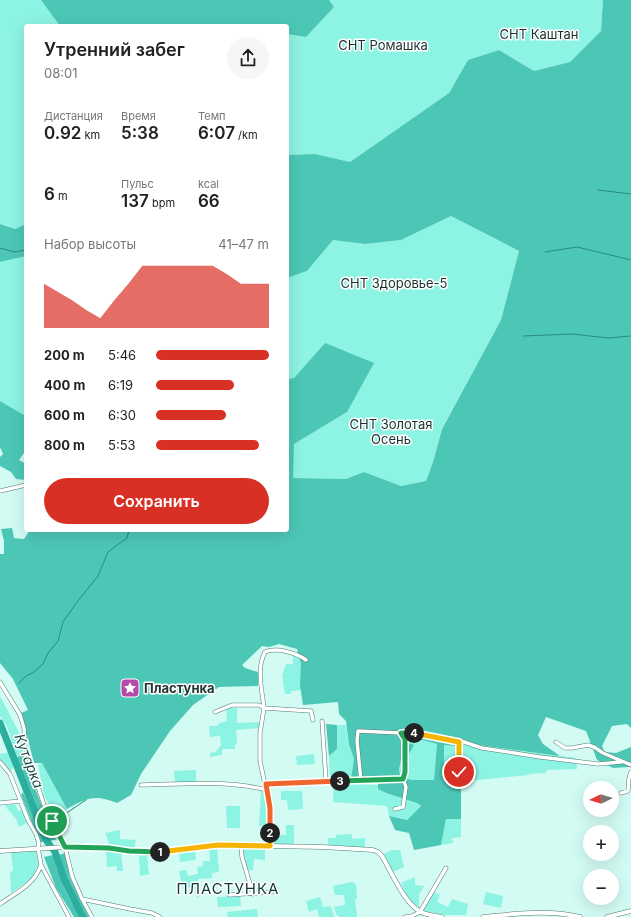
<!DOCTYPE html>
<html lang="ru">
<meta charset="utf-8">
<style>
body{margin:0;font-family:Inter,sans-serif;background:#f6f6f6;color:#222;height:100vh;display:flex;flex-direction:column;font-size:15px;white-space:nowrap}
*{box-sizing:border-box;margin:0}
p{font-size:13px;color:#767676}
.icon{flex:none;width:22px;height:22px;fill:none;stroke:currentColor;stroke-width:2;stroke-linecap:round;stroke-linejoin:round}
.map{position:relative;flex:1;overflow:hidden}
.sheet{position:absolute;left:24px;top:24px;width:265px;height:508px;display:flex;flex-direction:column;background:#fff;border-radius:4px;box-shadow:0 4px 16px #0002}
.sheet>*{flex:none}
.needle{width:26px;rotate:265deg}
.tools{position:absolute;left:583px;top:781px;display:grid;gap:8px}
.tools a{display:grid;place-items:center;width:36px;height:36px;border-radius:50%;background:#fff;box-shadow:0 4px 16px #0002;font-size:20px}
.pin{position:absolute;display:grid;place-items:center;width:34px;height:34px;color:#fff;margin:-17px;border:2px solid #fff;border-radius:50%;box-shadow:0 1px 4px #0007}
.km{position:absolute;width:20px;height:20px;margin:-10px;border-radius:50%;background:#222;color:#fff;font-size:11px;line-height:20px;text-align:center}
.round{display:grid;place-items:center;flex:none;width:42px;height:42px;border-radius:21px;background:#f6f6f6}
.summary{display:flex;align-items:center;justify-content:space-between;height:68px;padding:0 20px}
h1{font-size:18px;font-weight:600;line-height:30px}
.stats{display:grid;grid-template-columns:repeat(3,1fr);gap:6px;height:68px;padding:4px 20px}
.stats div{display:grid;align-content:center}
.stats b{font-size:17px;font-weight:600}
.stats small{font-size:11px;font-weight:400}
.stats p{font-size:11px}
.chart{height:112px;padding:8px 20px}
.chart p{display:flex;justify-content:space-between}
.chart svg{width:100%;height:72px;margin-top:4px;fill:#d93025;opacity:.7}
.cta{display:flex;gap:8px;margin-top:auto;padding:8px 20px}
.cta a{flex:1;height:46px;border-radius:24px;background:#d93025;color:#fff;font-size:16px;font-weight:600;line-height:46px;text-align:center}
ul{padding:0 20px;list-style:none;font-size:13px}
li{display:grid;grid-template-columns:64px 48px 1fr;align-items:center;height:30px}
li i{height:10px;border-radius:5px;background:#d93025}
.map>svg:first-child{display:block}
.green{fill:#8df3e3}
.forest{fill:#4cc7b6;fill-rule:evenodd}
.lines{fill:none;stroke-linecap:round;stroke-linejoin:round}
.stream{stroke:#298a7e;stroke-width:1}
.river{stroke:#2bae9e;stroke-width:7}
.minor-casing{stroke:#537a73;stroke-width:4.5}
.tertiary-casing{stroke:#537a73;stroke-width:5}
.minor{stroke:#fff;stroke-width:3.5}
.tertiary{stroke:#fff;stroke-width:4}
.split-1-casing{stroke:#fff;stroke-width:8}
.split-2-casing{stroke:#fff;stroke-width:8}
.split-3-casing{stroke:#fff;stroke-width:8}
.split-4-casing{stroke:#fff;stroke-width:8}
.split-5-casing{stroke:#fff;stroke-width:8}
.split-1{stroke:#22a559;stroke-width:5}
.split-2{stroke:#f5b400;stroke-width:5}
.split-3{stroke:#f0652b;stroke-width:5}
.split-4{stroke:#22a559;stroke-width:5}
.split-5{stroke:#f5b400;stroke-width:5}
.labels{text-anchor:middle;stroke-width:3;stroke-linejoin:round;paint-order:stroke}
.park-label{font-size:13px;fill:#1b302d;stroke:#fefefe}
.poi-label{font-size:13px;font-weight:bold;fill:#253633;stroke:#fefefe;text-anchor:start}
.water-label{font-size:14px;font-style:italic;fill:#184d45;stroke:#fefefe}
.quarter-label{font-size:15px;letter-spacing:1px;fill:#123933;stroke:#fefefe}
</style>
<div class="map">
<svg width="631" height="917" viewBox="0 0 631 917">
<rect width="100%" height="100%" fill="#d1fbf3"/>
<path class="green" d="M0,0H41L60,26H26V224L15,229L0,224Z
M329,0H603L601,31L570,62L534,71L499,50L468,60L449,93L350,162L315,154L287,155V34L306,37L334,7Z
M451,216L519,251L501,320L442,428L433,462L426,481L401,486L364,472L346,479L292,478L294,444L347,412L325,343L294,378L287,379V278L307,271L333,240L365,244L401,240Z
M26,256V411L24,415L0,401V262Z
M293,655L299,657L301,664V690L291,691V694H285L282,676L286,664H293Z
M0,696L21,736L23,753L17,758L7,726L0,716Z
M229,708H237V723L259,722V728L236,730L237,744L235,745V749H222V755L210,757V753L216,752L221,745L220,736L210,737L209,726H217L219,723L227,721L226,710Z
M337,725H346L349,744L354,759L351,778L330,777L329,756L337,749Z
M407,736L437,744L434,780H411L400,775C396,762 405,753 414,745L409,743Z
M458,741L485,746L576,758L577,769L547,770L546,773L529,774V775L458,782Z
M444,745L455,746L453,783L444,781Z
M10,752L15,765L10,771L0,759V754Z
M314,754L315,764L297,765L296,756Z
M42,763L67,809L55,816L44,795L38,765Z
M196,770V782L175,783L174,771Z
M334,783L378,785V789L386,793L417,803L421,806L407,820L389,816L387,806L333,802Z
M261,790L265,791L268,808L269,827L259,826Z
M281,791H302L303,809L288,810L287,800H281Z
M15,804L18,811L23,809L28,822L19,827L16,819L5,806Z
M226,806H240V828H227Z
M446,819H461V837L452,838L453,843L441,845Z
M286,825H294V845H273L272,835H286Z
M120,830V839L136,840L134,849L110,846L105,833Z
M352,834V839L365,838V848L328,846V838H336V835Z
M217,847L219,872L212,873V878L198,879L199,897L197,898L194,886L183,889L179,871L186,870L188,876L198,874L197,867L203,866V861H210L209,848Z
M243,847L265,848V860L254,859L253,870H246Z
M195,850L196,860L180,862L179,852Z
M392,850H400L404,867L393,872L384,854Z
M36,851L38,865L32,879L11,893L10,872L13,871L11,852Z
M106,851L121,853L123,871H117V866L107,867Z
M139,855H147L149,874L140,876Z
M415,877V885L424,886L419,895V908L407,897L401,883Z
M352,882L356,884L357,899H355L357,917H339L336,914L334,907L345,905L344,895H335L333,886Z
M434,892L440,895L437,902L448,907L452,899L468,904L466,915H447L423,911Z
M486,892L503,896L501,908L483,904Z
M240,896L241,906L218,907L217,897Z
M320,897L323,907L331,906L334,917H319L317,909L309,912L306,901Z
M257,909L258,917H228L227,912Z"/>
<path class="forest" d="M41,0H329L334,7L306,37L287,34V26H223L206,24L205,26H60Z
M603,0H631V728L627,724L612,726L602,746L605,752L616,753L631,747V764L629,767L613,768L597,760L586,731L546,717L538,735L543,744L560,756L485,746L458,741V781H461V819H446L441,845L414,850L409,833L395,830L389,816L407,820L421,806L417,803L386,793L378,789V780L351,778L354,759L349,744L346,721L339,714L338,702L303,705L300,685L301,664L297,649L279,644L269,647L262,646L242,665L245,668L258,672V686L219,687L193,705L170,731L141,774L131,795L117,803C94,794 87,798 67,809L42,763H34L21,713L28,710L13,679L0,663V554H4V541L1,529L12,528L14,538L24,539L30,530H287V379L294,378L325,343L374,363L347,412L294,444L293,478L346,479L364,472L401,486L426,481L433,462L442,429L501,320L519,251L451,216L401,240L365,244L333,240L307,271L287,278V155L315,154L350,162L449,93L468,60L499,50L534,71L570,62L601,31ZM408,736L437,744L434,780H411L400,775L399,769L402,756L409,754L414,745L409,743ZM444,745L455,746L453,783L444,781Z
M0,224L15,229L26,224V256L0,262Z
M0,401L24,415L26,411V450L19,460L26,464V480L16,479L11,472L0,466V457L3,454L0,447Z
M326,724L337,725V749L329,756Z
M23,753C33,783 43,812 58,839L49,841L47,837L17,758Z
M23,792L44,841L40,843L21,795Z
M66,853L70,878L89,917H85L82,914L66,879L58,855Z
M53,855C58,874 69,902 81,917H74L56,888L44,857Z"/>
<g class="lines">
<path class="stream" d="M598,190L631,194
M0,248L14,252L26,250
M545,252L577,247L631,260
M523,336L572,334L608,338L631,336
M19,683L26,676L34,672L43,664L48,653L58,641L63,622L77,602L98,576L108,552L127,538L129,530
M56,817L68,812L86,800
M40,824L47,821"/>
<path class="river" d="M0,723L46,840L55,852L64,879L81,914L83,917"/>
<g class="minor-casing">
<path id="minor" d="M0,491L26,485
M0,682L20,715L24,728L25,747L44,805L65,847L72,876L82,899L92,917
M264,708C262,689 256,669 265,652C276,647 297,653 306,660
M215,712L232,705H259L264,708
M401,733C421,733 440,738 459,742
M556,742L565,748H572L588,745L594,747L603,753L631,765
M0,762L10,774L28,820L36,834L39,843L38,848L41,865L69,917
M459,772V743L461,741L482,748L540,757L598,764L621,762
M324,781L403,779L405,772V739L401,733L358,731L357,741L361,781
M141,785C183,784 226,780 267,790
M266,785L326,780L322,721
M621,793L628,791L629,778L631,772
M0,803L21,801
M395,809L403,807L406,787L403,779
M241,845L242,857L253,894
M271,846L270,808L260,761V733L264,708L311,711L313,720
M229,895L272,892
M82,899L130,909L152,913L160,917
M0,904C17,892 34,885 41,865
M405,917L412,916L420,912L446,868"/>
</g>
<g class="tertiary-casing">
<path id="tertiary" d="M0,851L65,847L109,848L129,851L148,853L218,845L323,847L373,850L378,852L382,856C391,871 405,905 421,912C427,915 435,916 442,917
M483,917C515,914 548,909 580,917
M607,917L631,911"/>
</g>
<use href="#minor" class="minor"/>
<use href="#tertiary" class="tertiary"/>
</g>
<g class="lines">
<g class="split-1-casing">
<path id="split-1" d="M52,821L65,847L109,848L129,851L160,852"/>
</g>
<g class="split-2-casing">
<path id="split-2" d="M160,852L218,845L270,846V833"/>
</g>
<g class="split-3-casing">
<path id="split-3" d="M270,833V808L266,784L340,781"/>
</g>
<g class="split-4-casing">
<path id="split-4" d="M340,781L403,779L405,772V739L401,733H414"/>
</g>
<g class="split-5-casing">
<path id="split-5" d="M414,733L459,742V772"/>
</g>
<use href="#split-1" class="split-1"/>
<use href="#split-2" class="split-2"/>
<use href="#split-3" class="split-3"/>
<use href="#split-4" class="split-4"/>
<use href="#split-5" class="split-5"/>
</g>
<defs>
<g id="sight-square" transform="scale(1)"><rect x="-9" y="-9" width="18" height="18" rx="4" fill="#b549a8" stroke="#fefefe"/><path d="M0-6L1.8-2.2L6-1.7L2.9 1.2L3.7 5.4L0 3.3L-3.7 5.4L-2.9 1.2L-6-1.7L-1.8-2.2Z" fill="#fff"/></g>
</defs>
<g fill-rule="evenodd">
<use href="#sight-square" x="130" y="688"/>
</g>
<g class="labels">
<g class="park-label">
<text x="539" y="39">СНТ Каштан</text>
<text x="383" y="50">СНТ Ромашка</text>
<text x="394" y="288">СНТ Здоровье-5</text>
<text x="391" y="429">СНТ Золотая<tspan x="391" dy="15">Осень</tspan></text>
</g>
<g class="poi-label">
<text x="144" y="693">Пластунка</text>
</g>
<g class="water-label">
<text transform="translate(29 761) rotate(69)" y="5">Кутарка</text>
</g>
<g class="quarter-label">
<text x="228" y="894">ПЛАСТУНКА</text>
</g>
</g>
</svg>
<div class="tools">
<a><svg class="needle" viewBox="-14 -14 28 28"><path d="M0-13l5 13h-10z" fill="#e53935"/><path d="M0 13l5-13h-10z" fill="#767676"/></svg></a>
<a>+</a>
<a>−</a>
</div>
<div class="pin" style="left:52px;top:821px;background:#1e9e55"><svg class="icon" aria-label="arrive" viewBox="0 0 24 24"><path d="M6 21V4h12l-3 4 3 4H6"/></svg></div>
<div class="pin" style="left:459px;top:772px;background:#d93025"><svg class="icon" aria-label="check" viewBox="0 0 24 24"><path d="M5 12l5 5 9-10"/></svg></div>
<b class="km" style="left:160px;top:852px">1</b>
<b class="km" style="left:270px;top:833px">2</b>
<b class="km" style="left:340px;top:781px">3</b>
<b class="km" style="left:414px;top:733px">4</b>
<section class="sheet">
<div class="summary"><div><h1>Утренний забег</h1><p>08:01</p></div><a class="round"><svg class="icon" aria-label="share" viewBox="0 0 24 24"><path d="M12 15V3M7 8l5-5 5 5M5 13v7h14v-7"/></svg></a></div>
<div class="stats">
<div><p>Дистанция</p><b>0.92<small> km</small></b></div>
<div><p>Время</p><b>5:38</b></div>
<div><p>Темп</p><b>6:07<small> /km</small></b></div>
</div>
<div class="stats">
<div><b>6<small> m</small></b></div>
<div><p>Пульс</p><b>137<small> bpm</small></b></div>
<div><p>kcal</p><b>66</b></div>
</div>
<div class="chart"><p><span>Набор высоты</span>41–47 m</p>
<svg viewBox="0 0 160 44" preserveAspectRatio="none"><path d="M0 44V17L10 22L20 27L30 33L40 38L50 27L60 17L70 6L80 6L90 6L100 6L110 6L120 6L130 11L140 17L150 17L160 17V44z"/></svg>
</div>
<ul>
<li><b>200 m</b>5:46<i style="width:100%"></i></li>
<li><b>400 m</b>6:19<i style="width:69%"></i></li>
<li><b>600 m</b>6:30<i style="width:62%"></i></li>
<li><b>800 m</b>5:53<i style="width:91%"></i></li>
</ul>
<div class="cta"><a>Сохранить</a></div>
</section>
</div>
